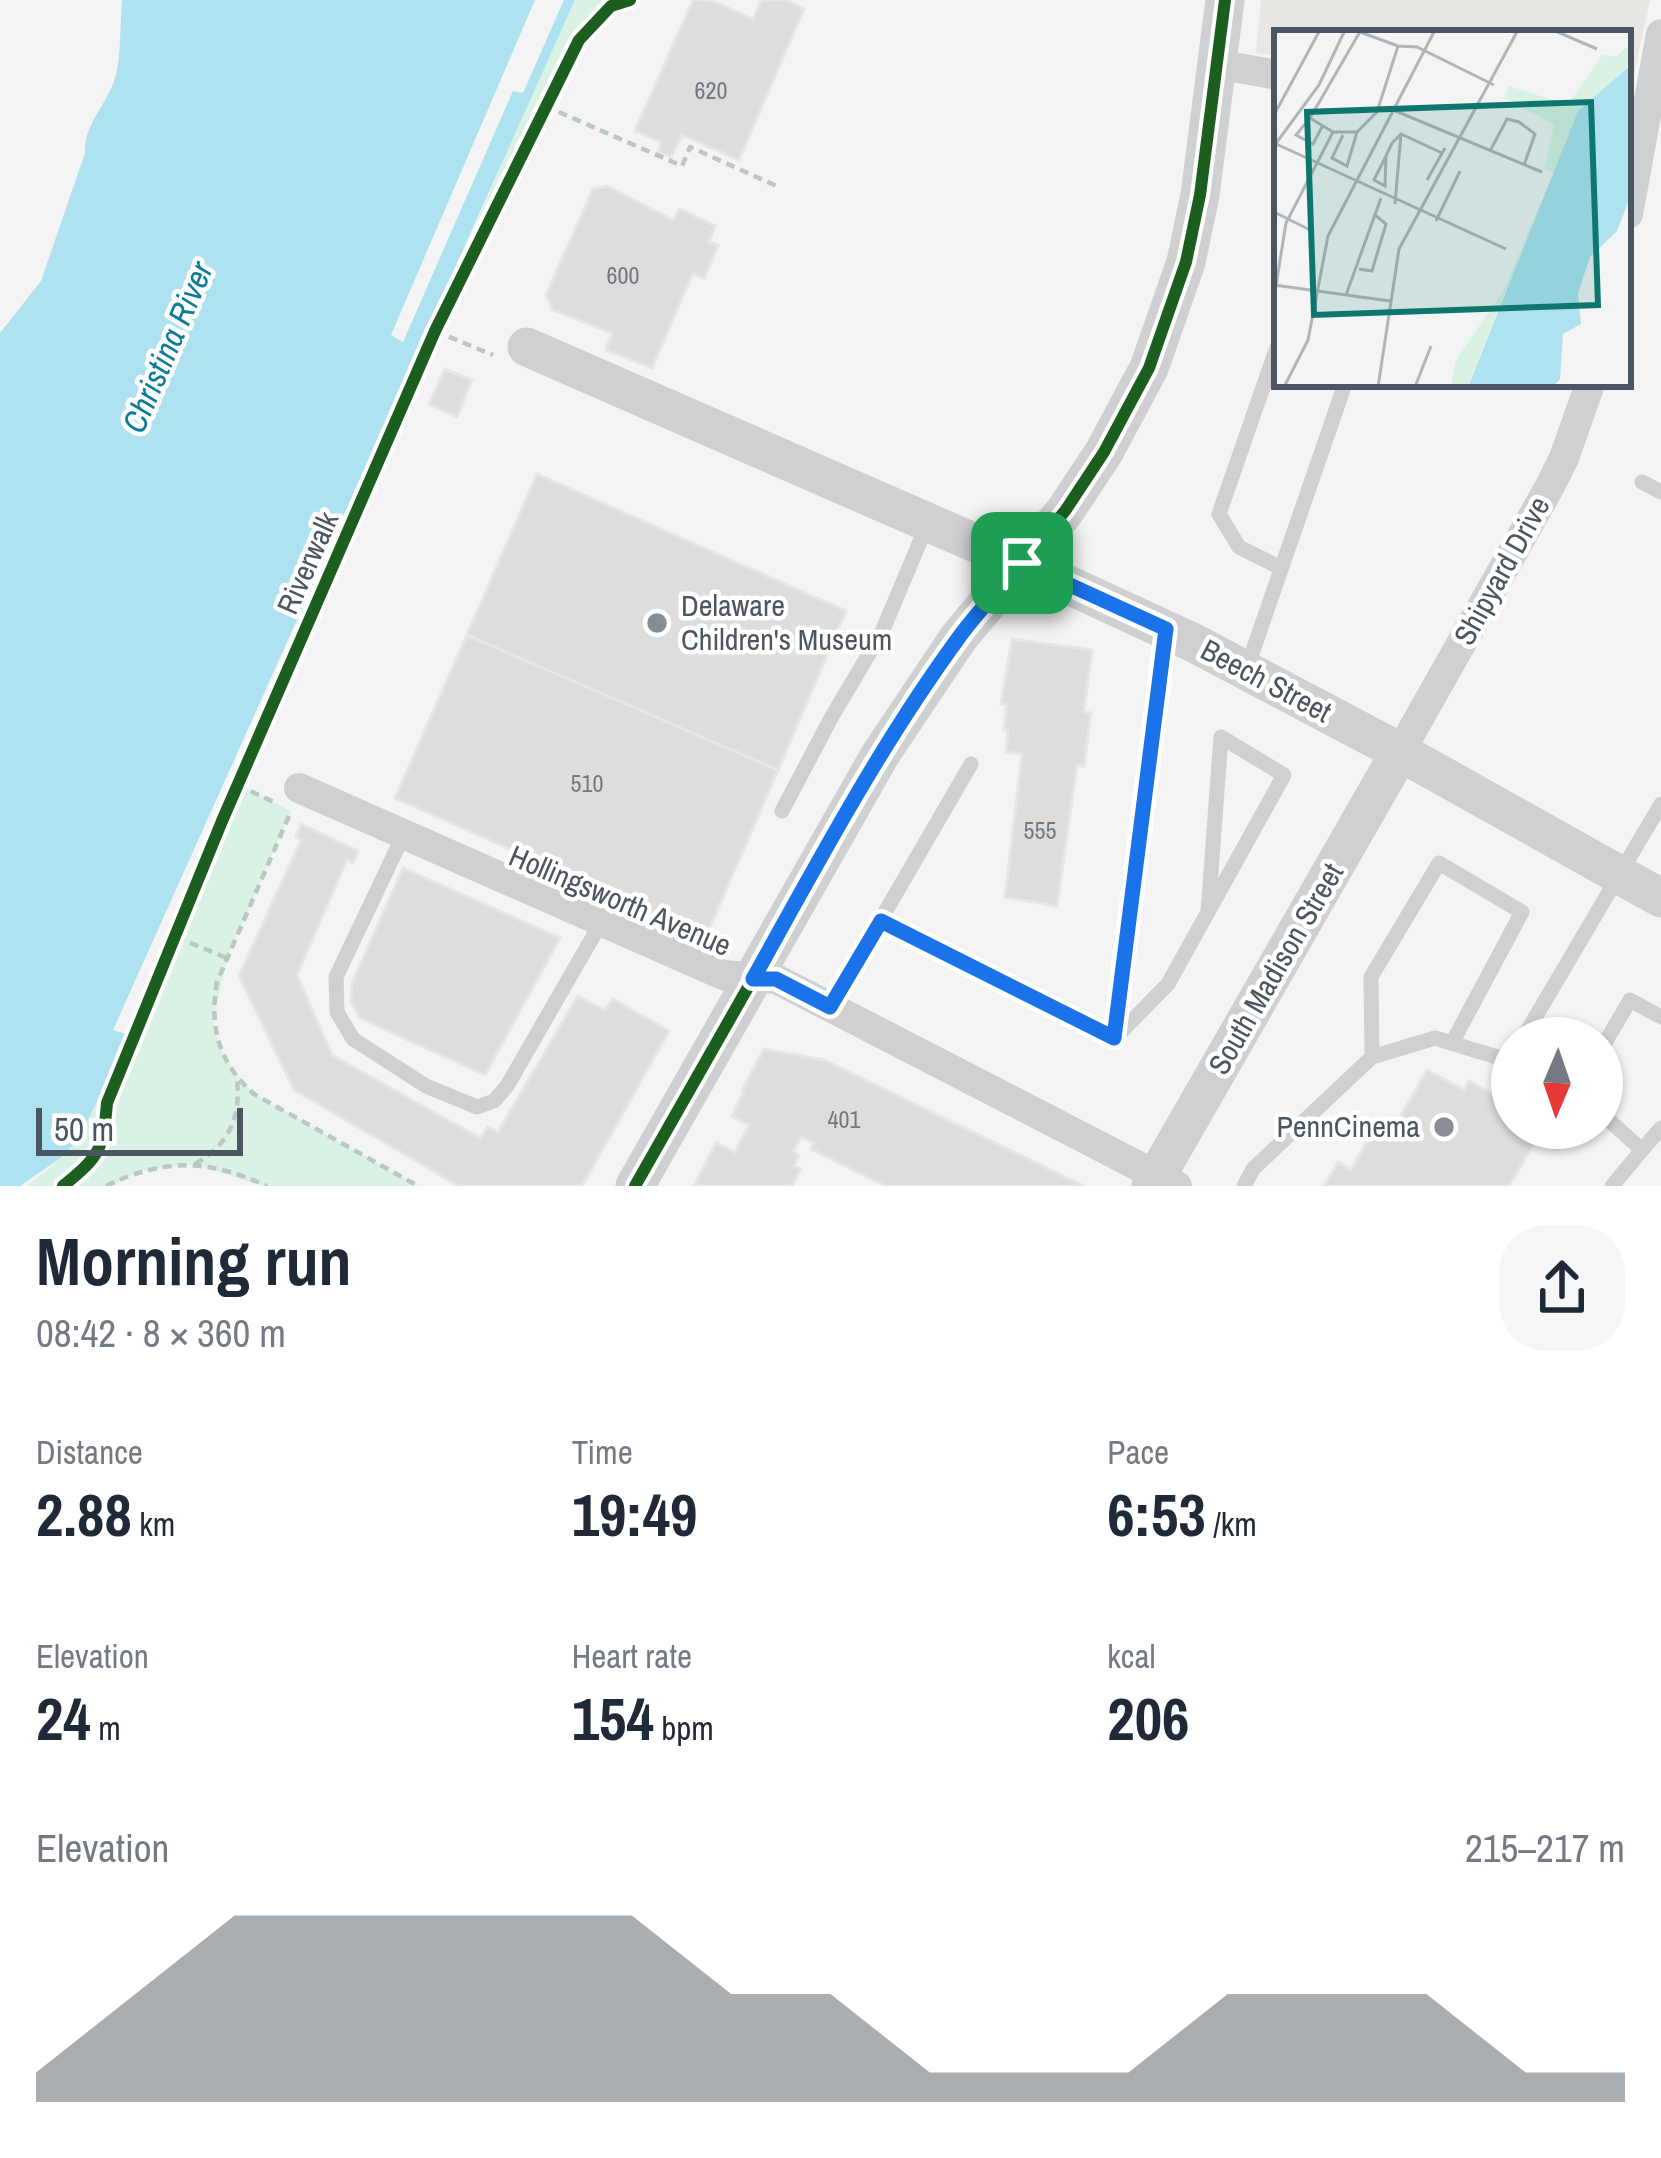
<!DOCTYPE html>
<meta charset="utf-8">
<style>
body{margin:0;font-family:"Archivo Narrow",sans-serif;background:#f6f6f7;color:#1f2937;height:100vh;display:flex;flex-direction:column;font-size:45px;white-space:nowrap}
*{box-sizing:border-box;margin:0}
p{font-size:39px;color:#747a83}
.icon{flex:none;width:66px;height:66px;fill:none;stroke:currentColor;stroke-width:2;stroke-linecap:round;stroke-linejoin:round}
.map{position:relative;height:1186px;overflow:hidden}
.details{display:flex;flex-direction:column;background:#fff;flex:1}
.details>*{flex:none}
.needle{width:78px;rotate:182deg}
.controls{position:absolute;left:1491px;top:1017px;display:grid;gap:24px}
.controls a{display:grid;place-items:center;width:132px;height:132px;border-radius:50%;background:#fff;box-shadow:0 3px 9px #0004;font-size:60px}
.scale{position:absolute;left:36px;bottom:30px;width:207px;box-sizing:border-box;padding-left:12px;border:6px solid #4a5661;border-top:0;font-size:33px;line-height:42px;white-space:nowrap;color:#4a5661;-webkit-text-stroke:9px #fff;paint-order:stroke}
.pin{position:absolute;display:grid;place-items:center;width:102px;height:102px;color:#fff;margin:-51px;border-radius:24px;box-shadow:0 6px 18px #0006}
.round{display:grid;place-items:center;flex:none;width:126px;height:126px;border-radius:48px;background:#f6f6f7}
.overview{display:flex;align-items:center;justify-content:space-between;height:204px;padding:0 36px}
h1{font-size:66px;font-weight:700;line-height:90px}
.stats{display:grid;grid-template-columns:repeat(3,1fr);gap:18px;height:204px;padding:12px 36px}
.stats div{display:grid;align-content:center}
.stats b{font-size:60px;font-weight:700}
.stats small{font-size:33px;font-weight:400}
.stats p{font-size:33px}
.chart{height:336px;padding:24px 36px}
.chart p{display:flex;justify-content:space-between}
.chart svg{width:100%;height:216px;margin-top:12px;fill:#868d94;opacity:.7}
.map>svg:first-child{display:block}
.commercial{fill:#e8e7e3}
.green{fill:#d9f2e3}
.water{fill:#aee2f0}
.pier{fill:#f4f4f4}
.building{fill:#ddddde;stroke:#e5e6e7;stroke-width:3}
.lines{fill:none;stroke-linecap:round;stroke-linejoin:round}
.path{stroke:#bcc7c4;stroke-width:4.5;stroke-dasharray:9 6;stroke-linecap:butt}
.service{stroke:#ced0d2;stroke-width:15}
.minor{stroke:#ced0d2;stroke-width:30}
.tertiary{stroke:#ced0d2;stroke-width:39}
.cycleway-casing{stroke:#fff;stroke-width:20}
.cycleway{stroke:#1b5e20;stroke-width:12}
.route-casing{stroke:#fff;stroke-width:24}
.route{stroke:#1a73e8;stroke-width:15}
.poi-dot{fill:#868d94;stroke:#fff;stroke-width:4.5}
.labels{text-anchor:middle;stroke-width:9;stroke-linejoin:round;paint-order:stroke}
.number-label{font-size:24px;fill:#707881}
.street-label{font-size:30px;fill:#4a5661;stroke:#fff}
.poi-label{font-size:30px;fill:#4a5661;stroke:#fff;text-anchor:start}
.water-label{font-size:33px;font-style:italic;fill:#0c7c9b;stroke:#fff}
.inset-road{fill:none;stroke:#b0b5b9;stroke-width:3}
.view{fill:#0f766e;fill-opacity:0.15;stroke:#0f766e;stroke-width:6}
.inset-edge{fill:none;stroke:#4a5661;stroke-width:6}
</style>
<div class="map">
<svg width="1661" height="1186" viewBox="0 0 1661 1186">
<rect width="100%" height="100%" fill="#f4f4f4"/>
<path class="commercial" d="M1261,0H1650L1628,102V33H1277V56L1256,53Z"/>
<path class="green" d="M575,0H623L611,6L545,106L238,785L291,811L227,958L213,1021L223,1057L254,1094L418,1186H262L195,1164L136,1172L113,1186H27L65,1155L81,1135L129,1035L515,133Z"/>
<path class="water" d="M122,0H575L113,1030L129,1035L81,1135L65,1155L20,1186H0V333L41,281L85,153C83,123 111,102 117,70C121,48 120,23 122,0Z"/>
<path class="pier" d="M535,0H564L523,93L513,91L403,342L391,335Z"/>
<path class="building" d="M693,0H710L753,19L761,0H787L804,9L739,160L682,135L671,157L658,152L661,142L635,131Z
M607,186L673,220L680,209L715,226L709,242L718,245L704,279L693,273L652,368L606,350L612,333L553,310L546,295L593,189Z
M445,369L472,380L457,417L429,404Z
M537,474L846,611L778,770L467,635Z
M467,635L778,770L706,936L395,798Z
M1012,639L1092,650L1084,712L1091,713L1084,766L1077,765L1057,906L1005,897L1022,754L1006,752L1008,730H1004L1007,704H1001Z
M301,824L358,851L353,863L347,860L297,975L332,1055L480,1138L488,1127L498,1132L578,996L604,1010L613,999L669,1031L582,1186H459L294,1090L239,976L301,840L296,837Z
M403,868L560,938L485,1075L360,1018L351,1002L352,983Z
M764,1049L824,1060L1084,1186H886L811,1149L814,1143L801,1137L793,1151L799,1155L794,1166L801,1169L792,1186H694L716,1143L735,1152L749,1125L732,1116L744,1091L742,1090Z
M1427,1070L1464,1090L1469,1081L1509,1103L1503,1112L1512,1117V1128H1531L1540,1133L1509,1186H1324L1338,1162L1351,1170L1380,1118L1395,1126Z"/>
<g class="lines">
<path class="path" d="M545,106L682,166L690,147L781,188
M435,331L493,355
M237,785L276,803
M289,816L217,982C209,1028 219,1063 254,1094L418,1186
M176,937L227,958
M195,1164C229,1145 241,1117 237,1079
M71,1180L75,1186
M106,1186C164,1158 208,1159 267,1186"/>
<path class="service" d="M1277,347L1219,514L1239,547L1281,568
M1642,482L1661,492
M1247,668L1345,384
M782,811L831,718L882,632L927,525
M404,834L336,977L337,1012L353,1039L426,1086L477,1107L494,1101L507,1086L602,921
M881,921L1115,1038L1168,984L1284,775L1221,737L1208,912
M830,1007L971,764
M1115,1038L1166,631
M1523,1038L1661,804
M1602,1048L1630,1000L1661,1017
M1372,1057L1371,977L1439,863L1522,912L1452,1043
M1602,1114L1642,1150L1612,1186
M1642,1150L1661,1128
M1244,1186L1253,1169L1372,1057L1435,1038L1510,1061"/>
<path class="minor" d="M1216,64L1277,75
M1628,214L1661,34
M1400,752L1550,486L1564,458L1590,384
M299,788L723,975L776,979L1177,1186"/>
<path class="tertiary" d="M527,347L1021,563L1194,643L1400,752L1661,898
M635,1186L880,755L959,637L1065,511L1104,452L1149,368L1186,262L1200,195L1225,0
M1151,1186L1400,752"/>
<g class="cycleway-casing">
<path id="cycleway" d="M63,1186C100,1156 103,1150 107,1103L222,821L435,331L579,40L611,6L630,0
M635,1186L880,755L959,637L1065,511L1104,452L1149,368L1186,262L1200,195L1225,0"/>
</g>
<use href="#cycleway" class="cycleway"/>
</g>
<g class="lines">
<g class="route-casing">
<path id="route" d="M1022,563L1166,629L1114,1038L881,921L830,1007L776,979H753C817,864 879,747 957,640C976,613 1000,589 1022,563Z"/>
</g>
<use href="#route" class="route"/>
</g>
<g class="poi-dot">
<circle cx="657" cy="623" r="12"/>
<circle cx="1444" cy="1127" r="12"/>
</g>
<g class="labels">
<g class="number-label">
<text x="711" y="99">620</text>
<text x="623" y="284">600</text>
<text x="587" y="792">510</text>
<text x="1040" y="839">555</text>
<text x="844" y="1128">401</text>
</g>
<g class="street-label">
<text transform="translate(308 563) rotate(-66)" y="10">Riverwalk</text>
<text transform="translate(1502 571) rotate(-61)" y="10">Shipyard Drive</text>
<text transform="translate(1266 681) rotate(28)" y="10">Beech Street</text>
<text transform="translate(620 901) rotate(23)" y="10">Hollingsworth Avenue</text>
<text transform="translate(1276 969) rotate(-60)" y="10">South Madison Street</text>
</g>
<g class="poi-label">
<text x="681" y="616">Delaware<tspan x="681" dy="34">Children's Museum</tspan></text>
<text x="1420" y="1137" text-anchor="end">PennCinema</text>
</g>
<g class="water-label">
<text transform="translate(167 347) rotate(-67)" y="12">Christina River</text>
</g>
</g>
<g transform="translate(1274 30)">
<rect width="357" height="357" fill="#f4f4f4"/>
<path d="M357,13L352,42L304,81L193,357H177L182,330L230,260L279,143L270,138L280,95L230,67L235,56L294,75L328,25L343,26Z" fill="#d9f2e3"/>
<path d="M357,35V165L343,201L316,227L304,263L307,294L289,304L286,349L279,357H194L304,81Z" fill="#aee2f0"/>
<path class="inset-road" d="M279,0L323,19M86,2L124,16M112,77L268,142M0,85L46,0M36,88L22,105L39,114L48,97M59,102H83L103,82L124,16L143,17L220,55M69,105L58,128L73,136L83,102M0,113L232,219M0,116L45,55L71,0M216,121L233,89L245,92L261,104L250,135M112,126L111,156L100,150L112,126L118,113L127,104L168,123M153,150L171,118M121,174L127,104M0,182L40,202M162,191L186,141M85,239L98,241L112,194L101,185M0,255L116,271M72,265L107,168M0,268L12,193L59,102L36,88L87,0M10,357L34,310L54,206L161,0M104,357L125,219L244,0M141,357L157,316"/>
<path class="view" d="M317,72L324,275L40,285L33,82Z"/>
<rect width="357" height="357" class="inset-edge"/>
</g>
</svg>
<div class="controls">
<a><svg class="needle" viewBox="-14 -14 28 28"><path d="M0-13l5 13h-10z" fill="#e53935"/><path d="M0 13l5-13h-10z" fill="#747a83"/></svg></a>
</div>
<div class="scale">50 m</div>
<div class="pin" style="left:1022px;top:563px;background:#1e9e55"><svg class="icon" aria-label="arrive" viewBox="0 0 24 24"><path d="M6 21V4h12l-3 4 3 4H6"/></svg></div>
</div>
<section class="details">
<div class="overview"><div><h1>Morning run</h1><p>08:42 · 8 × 360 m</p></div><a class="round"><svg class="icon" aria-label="share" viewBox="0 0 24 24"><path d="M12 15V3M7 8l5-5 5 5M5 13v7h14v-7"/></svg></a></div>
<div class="stats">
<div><p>Distance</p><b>2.88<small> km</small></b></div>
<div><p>Time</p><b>19:49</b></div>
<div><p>Pace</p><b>6:53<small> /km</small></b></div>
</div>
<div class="stats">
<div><p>Elevation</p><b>24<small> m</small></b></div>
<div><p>Heart rate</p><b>154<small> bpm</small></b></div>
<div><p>kcal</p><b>206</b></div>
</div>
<div class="chart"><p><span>Elevation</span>215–217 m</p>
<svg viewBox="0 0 160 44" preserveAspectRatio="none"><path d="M0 44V38L10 22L20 6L30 6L40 6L50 6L60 6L70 22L80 22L90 38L100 38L110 38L120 22L130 22L140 22L150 38L160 38V44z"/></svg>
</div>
</section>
